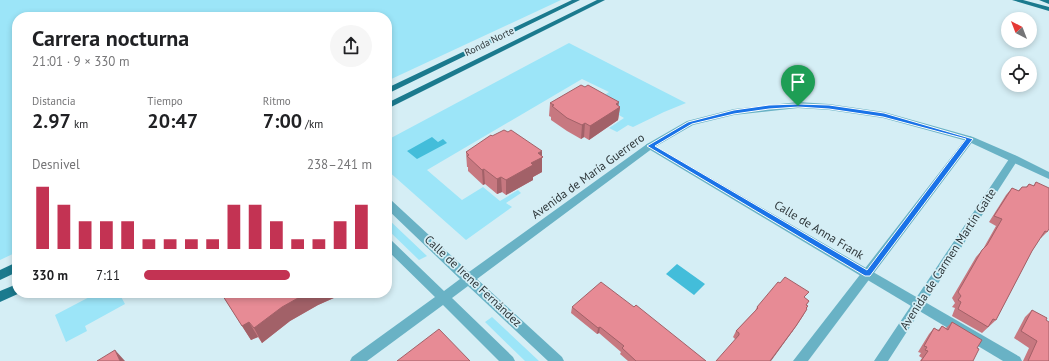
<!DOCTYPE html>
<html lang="es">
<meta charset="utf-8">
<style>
body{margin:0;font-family:"PT Sans",sans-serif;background:#f6f6f6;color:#202124;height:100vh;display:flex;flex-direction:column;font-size:15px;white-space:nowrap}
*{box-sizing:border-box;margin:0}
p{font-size:13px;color:#757577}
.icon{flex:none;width:22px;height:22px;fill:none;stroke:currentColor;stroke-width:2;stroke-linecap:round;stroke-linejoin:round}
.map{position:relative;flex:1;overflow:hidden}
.sheet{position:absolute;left:12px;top:12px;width:380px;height:286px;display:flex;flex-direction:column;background:#fff;border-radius:16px;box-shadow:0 2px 6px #0003}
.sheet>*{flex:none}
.needle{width:26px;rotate:318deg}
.tools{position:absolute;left:1001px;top:12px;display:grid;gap:8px}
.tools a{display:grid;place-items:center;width:36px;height:36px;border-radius:50%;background:#fff;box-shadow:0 2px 6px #0003;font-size:20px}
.pin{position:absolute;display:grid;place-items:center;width:34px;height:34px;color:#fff;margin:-41px -17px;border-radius:50% 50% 50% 0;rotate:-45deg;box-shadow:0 0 4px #0007}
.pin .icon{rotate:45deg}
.round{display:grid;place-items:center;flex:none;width:42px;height:42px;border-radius:21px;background:#f6f6f6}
.headline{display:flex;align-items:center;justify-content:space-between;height:68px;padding:0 20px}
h1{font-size:22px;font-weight:700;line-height:30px}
.metrics{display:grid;grid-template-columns:repeat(3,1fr);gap:6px;height:68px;padding:4px 20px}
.metrics div{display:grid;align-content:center}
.metrics b{font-size:20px;font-weight:700}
.metrics small{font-size:11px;font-weight:400}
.metrics p{font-size:11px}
.chart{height:112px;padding:8px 20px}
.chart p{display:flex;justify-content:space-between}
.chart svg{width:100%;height:72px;margin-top:4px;stroke:#c33353;stroke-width:6}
ul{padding:0 20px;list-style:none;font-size:13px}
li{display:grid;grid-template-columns:64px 48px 1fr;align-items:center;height:30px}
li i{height:10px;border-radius:5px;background:#c33353}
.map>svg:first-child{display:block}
.green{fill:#9ce5f8}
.water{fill:#43bdda}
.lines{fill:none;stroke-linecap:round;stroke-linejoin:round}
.pedestrian{fill:#69b2c5;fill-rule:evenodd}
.minor{fill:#69b2c5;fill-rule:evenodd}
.tertiary{fill:#69b2c5;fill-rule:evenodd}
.primary{fill:#1b7a8e;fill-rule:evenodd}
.wall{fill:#c77880}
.shaded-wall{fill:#a26168}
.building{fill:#e78b95;stroke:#a26168}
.route{fill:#1a73e8;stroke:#fff;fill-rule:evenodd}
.labels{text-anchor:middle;stroke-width:3.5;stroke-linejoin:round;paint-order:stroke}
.far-street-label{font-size:10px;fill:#2e373a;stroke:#d5eef5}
.street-label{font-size:12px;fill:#2e373a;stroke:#d5eef5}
</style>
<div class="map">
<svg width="1049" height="361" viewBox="0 0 1049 361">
<rect width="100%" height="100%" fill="#d5eef5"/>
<path class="green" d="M0,0H561L387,81V17H17V252L0,260Z
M569,43L686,103L664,112L633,127L628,125L617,132L609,128L624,118L607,108L602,97L609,92L582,79L427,170L462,200L483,187L500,201L518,190L521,193L506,203L512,207L466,240L387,170V141L391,138Z
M387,218L427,256L419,260L387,229Z
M97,293H119L125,304L85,326L87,331L66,342L55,315Z
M492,317L539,361H525L485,322Z"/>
<path class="water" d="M432,137L438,142L443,139L447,143L417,159L407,151Z
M677,264L705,284L694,295L666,274Z"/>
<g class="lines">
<path class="pedestrian" d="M650,143L1020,357L1022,361H1003L647,148L645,146L647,144Z"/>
<path class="minor" d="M970,136L975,139L973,141L808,361H793L967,137Z
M1014,155L1019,158L888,361H874L1011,156Z"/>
<path class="tertiary" d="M798,102L829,104L884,112L973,137L1017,156L1049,172V179L967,141L883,118L829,110L798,108L734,115L693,125L653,148L477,279L562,357L564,361H548L468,286L452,298L513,357L515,361H499L443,305L367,361H350L352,357L435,297L387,250V239L391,240L444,291L460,279L387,209V199L391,200L469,272L647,144L687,121L734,109Z"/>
<path class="primary" d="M572,0H580L387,94V88Z
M597,0H605L387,109V103Z
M1012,0H1023L1049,7V11Z
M1039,0H1049V4Z
M17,262V272L0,280V270Z
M17,284V293H20L0,302V291Z"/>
</g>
<path class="wall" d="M550,103L618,106L620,107L618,120L589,140L584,137L581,139L567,131L551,120V117L549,116Z
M492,136L542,156V172L533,177V180L506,195L502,192L497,194L485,184L483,185L468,171V167H467L466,152Z
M1036,182L1047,232L1041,238H1040L1032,251L996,320L982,333L952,316L955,308L952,307L955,303L952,298L976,257L983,249L996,226L989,222L1006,195L1012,188L1018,191L1022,187H1026L1029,184L1033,186Z
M221,293H334L336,297L318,305L290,321L262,343L258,337L251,340Z
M805,298L809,301L806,305L808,306L803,316L792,332L735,339L733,337L736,331L755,311L757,307Z
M572,307H634L706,361H628L620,354L621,352L599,333L597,334L571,313Z
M1032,310L1046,320L1049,361H1023L1029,348L1014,338L1025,317Z
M952,322L977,348L973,361H920L922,358L919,356L921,353L918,352L929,334L934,328L938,330L942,326L946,328Z"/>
<path class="shaded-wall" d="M619,102L618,108L620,107L618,120L589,140L590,126L616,104Z
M585,123L584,137L581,139L582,125Z
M542,151V172L533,177V180L506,195V180L531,163L538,153Z
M484,169L485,184L483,185L482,170Z
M501,177L502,192L497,194V179Z
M307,293H334L336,297L318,305L290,321L262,343L254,328L282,307Z
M807,309L792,332L771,361H770Z
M249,322L258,337L251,340L242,326Z
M600,327L599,333L597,334L598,328Z
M115,350L125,361H120Z"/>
<path class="building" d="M581,85L585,87L588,85L606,95L619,102L616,104L620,107L590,126L585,123L582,125L567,118L552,106L554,105L550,103Z
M504,130L508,132L511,130L542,151L538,153L543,157L531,163L533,165L506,180L501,177L497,179L484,169L482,170L467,156L469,155L466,152L491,135L492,136Z
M1036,182L1049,188V229L1047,232L1045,231L1032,251L996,320L993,319L988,327L958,309L961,302L958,300L961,296L958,292L982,250L987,245L1002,219L994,216L1012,188L1019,191L1022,187H1027L1029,184L1034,186Z
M785,277L809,292L804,297L809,301L806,305L808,306L806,308L807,309L796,326L770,361H716L739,335V333L736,331L758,308L757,307L778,282L780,283Z
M601,282L634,307L636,305L706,361H636L622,348L624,346L600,327L598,328L572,307Z
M221,293H307L282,307L254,328L249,322L242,326Z
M1032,310L1047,318L1046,320L1049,322V361H1028L1037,341L1021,331Z
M952,322L982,340L977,348L979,349L973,361H921L928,351L925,350L927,347L924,346L934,328L939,331L942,326L948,330Z
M439,329L470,361H397Z
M115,350L120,361H97Z"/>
<path class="route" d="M798,104L829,105L884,113L973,139L870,276H865L647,146L688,122L734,110L769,105ZM798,107L829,109L883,117L966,139L867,270L655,146L692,124L734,114L769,109Z"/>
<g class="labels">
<g class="far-street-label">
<text transform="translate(489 41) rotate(-26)" y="4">Ronda Norte</text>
</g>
<g class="street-label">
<text transform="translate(588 176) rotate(-36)" y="4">Avenida de María Guerrero</text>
<text transform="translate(819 230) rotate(31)" y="4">Calle de Anna Frank</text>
<text transform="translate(948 259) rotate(-57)" y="4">Avenida de Carmen Martín Gaite</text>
<text transform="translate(473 281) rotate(43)" y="4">Calle de Irene Fernández</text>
</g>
</g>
</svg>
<div class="tools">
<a><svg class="needle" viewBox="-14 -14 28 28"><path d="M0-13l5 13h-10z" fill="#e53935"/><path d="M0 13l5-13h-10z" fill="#757577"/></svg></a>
<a><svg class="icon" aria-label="locate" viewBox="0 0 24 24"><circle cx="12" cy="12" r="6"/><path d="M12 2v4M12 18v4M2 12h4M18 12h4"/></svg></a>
</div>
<div class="pin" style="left:798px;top:106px;background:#1e9e55"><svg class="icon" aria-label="arrive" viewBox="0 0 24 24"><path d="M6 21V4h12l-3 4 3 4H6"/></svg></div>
<section class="sheet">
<div class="headline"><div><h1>Carrera nocturna</h1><p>21:01 · 9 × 330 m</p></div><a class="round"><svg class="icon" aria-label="share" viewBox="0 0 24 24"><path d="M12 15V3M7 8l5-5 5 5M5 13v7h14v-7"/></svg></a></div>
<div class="metrics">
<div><p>Distancia</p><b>2.97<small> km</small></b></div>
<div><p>Tiempo</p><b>20:47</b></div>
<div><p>Ritmo</p><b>7:00<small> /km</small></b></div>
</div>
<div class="chart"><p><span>Desnivel</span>238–241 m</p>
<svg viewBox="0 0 160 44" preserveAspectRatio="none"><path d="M5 44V6M15 44V17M25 44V27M35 44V27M45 44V27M55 44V38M65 44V38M75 44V38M85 44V38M95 44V17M105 44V17M115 44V27M125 44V38M135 44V38M145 44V27M155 44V17"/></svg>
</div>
<ul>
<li><b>330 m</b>7:11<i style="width:64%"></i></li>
</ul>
</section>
</div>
